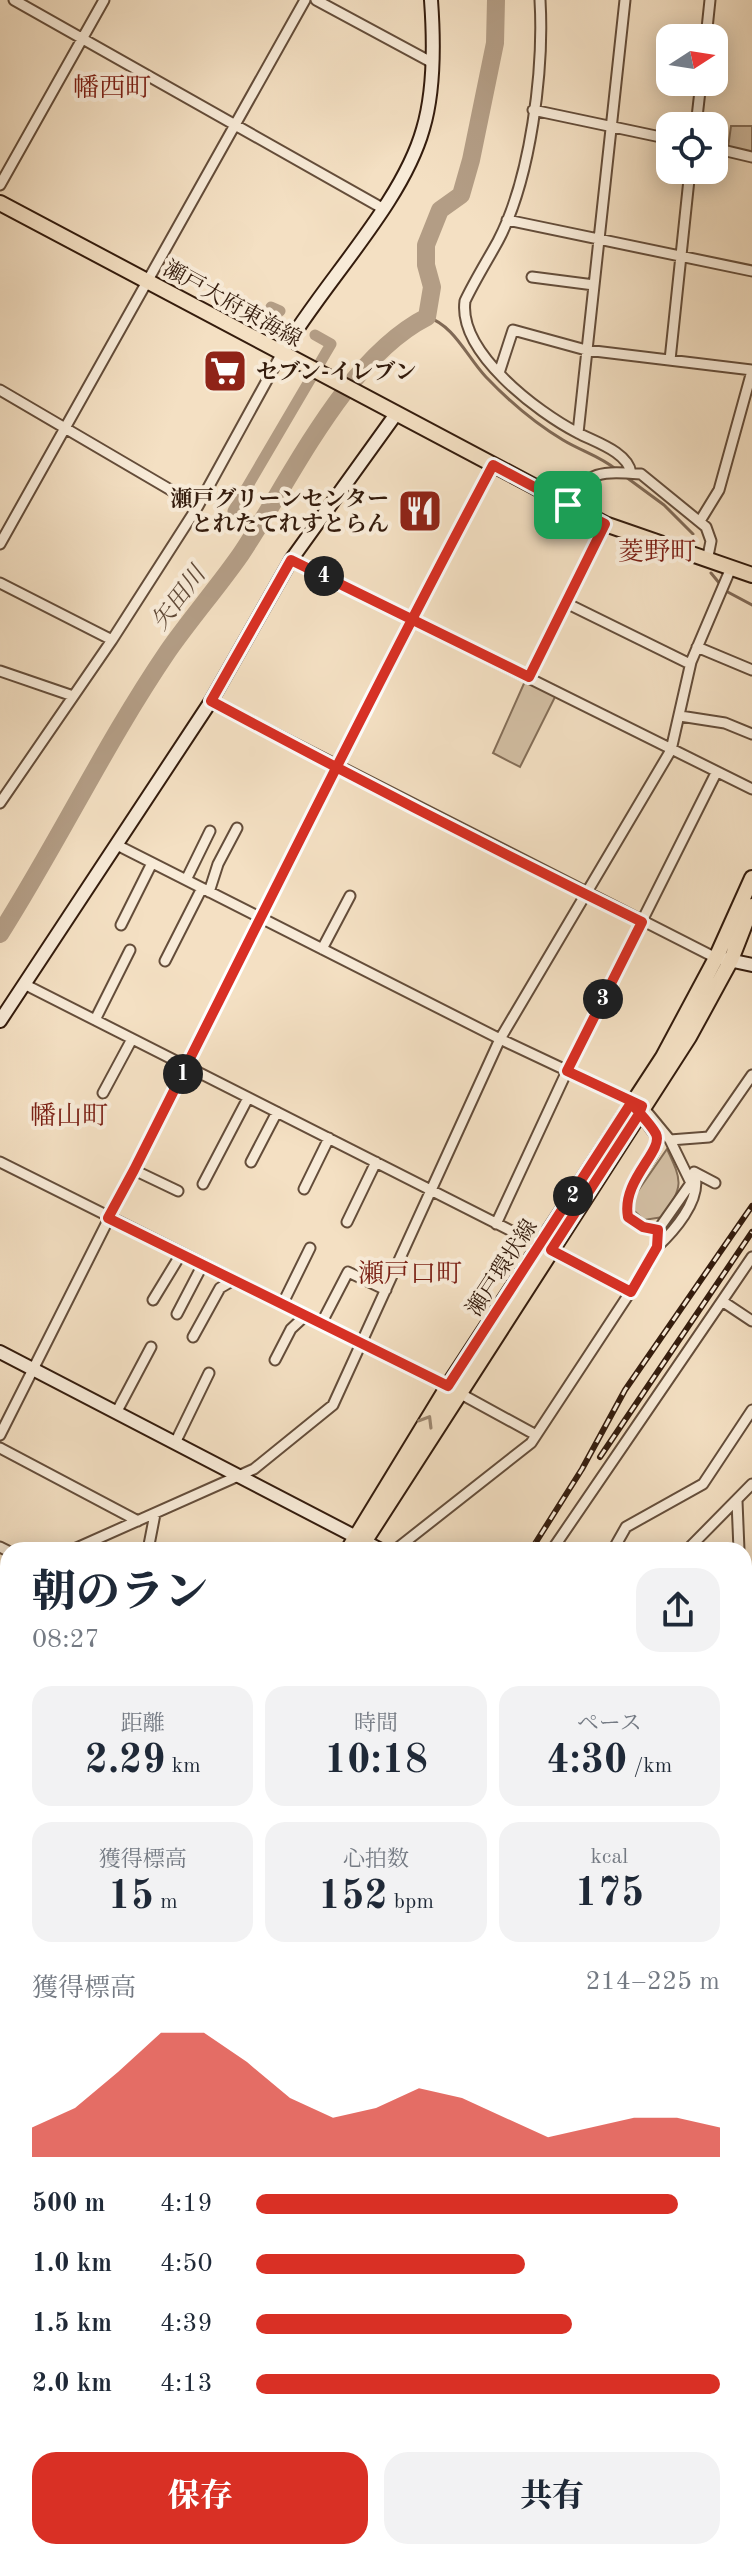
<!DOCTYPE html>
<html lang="ja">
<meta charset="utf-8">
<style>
body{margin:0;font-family:"Old Standard TT","Noto Serif JP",serif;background:#f2f2f3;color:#1f2937;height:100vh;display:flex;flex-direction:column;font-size:30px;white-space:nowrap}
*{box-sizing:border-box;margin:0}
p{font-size:26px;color:#747a83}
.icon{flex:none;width:44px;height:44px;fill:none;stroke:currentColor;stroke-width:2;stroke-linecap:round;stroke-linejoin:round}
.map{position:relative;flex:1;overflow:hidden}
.side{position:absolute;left:0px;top:1542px;width:752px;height:1018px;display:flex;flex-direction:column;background:#fff;border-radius:24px 24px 0 0;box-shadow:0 4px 20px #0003}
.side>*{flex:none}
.needle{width:52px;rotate:78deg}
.controls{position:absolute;left:656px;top:24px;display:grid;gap:16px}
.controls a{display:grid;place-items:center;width:72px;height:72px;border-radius:16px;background:#fff;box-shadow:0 4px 20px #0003;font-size:40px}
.pin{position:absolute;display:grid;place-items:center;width:68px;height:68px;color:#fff;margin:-34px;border-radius:16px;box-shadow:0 4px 12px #0006}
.km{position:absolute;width:40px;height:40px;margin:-20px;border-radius:50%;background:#222;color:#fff;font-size:22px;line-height:40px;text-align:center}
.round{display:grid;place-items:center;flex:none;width:84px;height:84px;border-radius:24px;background:#f2f2f3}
.summary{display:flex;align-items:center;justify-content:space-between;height:136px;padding:0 32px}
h1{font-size:44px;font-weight:800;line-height:60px}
.stats{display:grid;grid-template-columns:repeat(3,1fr);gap:12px;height:136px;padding:8px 32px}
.stats div{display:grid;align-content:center;border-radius:20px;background:#f2f2f3;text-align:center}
.stats b{font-size:40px;font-weight:800}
.stats small{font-size:22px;font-weight:400}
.stats p{font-size:22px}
.chart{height:224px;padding:16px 32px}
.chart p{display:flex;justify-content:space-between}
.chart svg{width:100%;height:144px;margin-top:8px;fill:#d93025;opacity:.7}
.button{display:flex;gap:16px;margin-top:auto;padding:16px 32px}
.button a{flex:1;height:92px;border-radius:24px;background:#d93025;color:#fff;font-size:32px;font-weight:800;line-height:92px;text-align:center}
.button a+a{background:#f2f2f3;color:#1f2937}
ul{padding:0 32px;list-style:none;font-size:26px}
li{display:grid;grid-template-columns:128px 96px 1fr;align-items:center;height:60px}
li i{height:20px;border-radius:10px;background:#d93025}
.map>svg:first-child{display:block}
.green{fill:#d3bfa4;stroke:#846e58;stroke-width:2}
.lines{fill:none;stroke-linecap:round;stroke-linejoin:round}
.stream{stroke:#806955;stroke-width:3}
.canal{stroke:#b39d85;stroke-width:11}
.river{stroke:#b39d85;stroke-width:18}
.street-casing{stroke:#644d3a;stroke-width:13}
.secondary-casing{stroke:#341c0d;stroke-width:16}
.primary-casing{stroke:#341c0d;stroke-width:18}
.street{stroke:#f8ebd8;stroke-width:9}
.secondary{stroke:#f8ebd8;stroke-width:12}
.primary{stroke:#f4e0c3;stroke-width:14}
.rail-casing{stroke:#341c0d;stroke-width:6}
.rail{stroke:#f8ebd8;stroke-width:3;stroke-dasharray:9;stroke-linecap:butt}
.oneway{stroke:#9e8871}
.route-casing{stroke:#fff;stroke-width:16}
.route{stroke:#d93025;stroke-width:10}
.labels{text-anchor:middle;stroke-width:8;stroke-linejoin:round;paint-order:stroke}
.street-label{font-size:22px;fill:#341c0d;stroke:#f8ebd8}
.poi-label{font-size:22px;font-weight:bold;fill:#341c0d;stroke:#f8ebd8;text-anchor:start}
.water-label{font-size:24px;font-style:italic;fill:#604937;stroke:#f8ebd8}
.quarter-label{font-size:26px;fill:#7a1f14;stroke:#f8ebd8}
</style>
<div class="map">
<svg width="752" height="2559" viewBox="0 0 752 2559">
<rect width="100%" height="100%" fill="#f4e0c3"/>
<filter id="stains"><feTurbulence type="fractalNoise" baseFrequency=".0025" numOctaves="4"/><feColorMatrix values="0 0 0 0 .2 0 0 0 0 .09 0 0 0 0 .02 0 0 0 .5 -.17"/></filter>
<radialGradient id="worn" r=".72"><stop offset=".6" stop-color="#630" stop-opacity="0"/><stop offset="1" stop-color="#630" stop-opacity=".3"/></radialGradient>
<path class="green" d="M731,126H752V153L728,148Z
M526,679L556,695L520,767L493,753Z
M667,1149C683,1183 683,1185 663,1217L644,1220L630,1207L631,1201Z
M752,2454V2510L744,2513V2456Z
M555,2552H628L614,2559H552Z"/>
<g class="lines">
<path class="stream" d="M427,317C454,325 467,357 486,377C508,400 536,424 563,440C581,451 600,456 617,470
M626,477L664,505L693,534
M711,573L720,584
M724,590L752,605
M0,2373H8"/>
<path class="canal" d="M271,307L280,311
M259,525L233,511L331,344L315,335"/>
<path class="river" d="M0,934C59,841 106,742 168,651C191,618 218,587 241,554C292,478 345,359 427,317L432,287L426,265V245L440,210L461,195L471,160L495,43L496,0"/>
<g class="street-casing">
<path id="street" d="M14,0L382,208
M316,0L431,62
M540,0C544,70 531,178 498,241C487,261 475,280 465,301C458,352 537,412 578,433
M625,0L578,433C595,442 628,452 631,473
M706,38L710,0
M533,110L670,139
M696,126L701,82
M714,148L752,157
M0,185L104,0
M507,220L752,271
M532,277L594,285
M670,360L690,170
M499,373L513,330L586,350L752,370
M0,390L198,506
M568,505C586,470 603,471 641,474L706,527L711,541L707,561
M700,521L719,490L752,371
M0,544L305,0
M291,560L752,789
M0,583L112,640
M566,603L690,664
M697,647L752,670
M0,671L73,696
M529,677L605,524
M211,701L716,958
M680,716L725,723L752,734
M0,803L112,640L198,506L282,353
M117,845L500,1039L642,1106L670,1140L691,1183L658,1230L657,1247L648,1265L531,1443L395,1550
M186,880L210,831
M209,892L218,864L237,828
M121,925L152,863
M322,949L350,896
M165,961L202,888
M24,984L541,1246
M95,1020L130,950
M103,1093L132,1039
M637,1110L658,1139C653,1170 621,1178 628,1217L643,1227L658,1230
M670,1140L709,1137L752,1075
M0,1162L448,1386
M251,1162L277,1112
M134,1170L178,1191
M694,1172L715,1183
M203,1184L248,1098
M304,1189L329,1138
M347,1222L376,1162
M496,1224L567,1071L716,773
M657,1247C673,1232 701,1201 695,1176
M551,1250L631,1292
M153,1300L181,1254
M722,1301L752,1257
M282,1305L310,1248
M177,1314L202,1266
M321,1324L348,1272L386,1290
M193,1337L220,1288L232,1281
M275,1360L291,1329L305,1316
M461,1394L536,1435
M116,1413L151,1347
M0,1435L336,767L493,465
M176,1441L209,1373
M0,1448L138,1521
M737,1501L739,1550
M0,1547L8,1551
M72,1550L254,1469L333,1405L500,1039L671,750L691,662L731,568
M148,1550L155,1514
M552,1550L722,1301L752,1321
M613,1550L626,1527L703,1484L752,1410
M687,1550L752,1484
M744,1717H752
M0,1780L8,1779
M0,1857H8
M0,1920H8
M0,2179H8
M0,2260L8,2259
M744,2277L752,2270
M744,2345L752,2343
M0,2367H8
M0,2386L8,2385
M744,2397L752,2395
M221,2552L222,2559
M329,2552L332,2559
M347,2552L350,2559
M408,2552L409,2559
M481,2552L483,2559
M728,2552L729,2559
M0,2554L106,2553
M261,2559L271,2552"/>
</g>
<g class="secondary-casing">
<path id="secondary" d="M282,353C323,283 402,204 423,129C435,89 434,41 431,0
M724,959L752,965
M0,1021L211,701L291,560L396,414
M0,1352L381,1550
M744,2008H752
M744,2434L752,2432
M744,2445L752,2443
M0,2467H8
M0,2481H8
M744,2524L752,2521
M104,2559L106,2552
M652,2559L669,2552"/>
</g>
<g class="primary-casing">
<path id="primary" d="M0,203L605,524L752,575
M348,1550L448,1386L663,1057L716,958L752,878
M359,1550L689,1037L731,960L752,906
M0,2089L8,2074
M0,2119L8,2105"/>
</g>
<use href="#street" class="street"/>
<use href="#secondary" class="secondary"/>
<use href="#primary" class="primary"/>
<g class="rail-casing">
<path id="rail" d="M600,1457L752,1232
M531,1550L582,1469L625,1390L752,1206
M0,2546L8,2510"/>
</g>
<use href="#rail" class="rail"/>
</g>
<defs><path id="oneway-chevron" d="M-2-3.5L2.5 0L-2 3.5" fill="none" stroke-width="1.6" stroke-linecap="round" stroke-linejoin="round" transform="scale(2)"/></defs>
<use class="oneway" href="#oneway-chevron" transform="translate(427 1421) rotate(-59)"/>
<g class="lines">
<g class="route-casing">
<path id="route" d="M568,505L493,465C369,698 253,934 134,1170L108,1218L448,1386L631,1103C639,1113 650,1123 656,1134C664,1151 621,1180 628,1217L643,1227L658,1230L657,1247L631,1292L551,1250L639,1114L642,1106L567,1071L642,922C497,851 353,777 211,701L291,560L529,677L605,524L568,505"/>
</g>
<use href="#route" class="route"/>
</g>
<defs>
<g id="supermarket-square" transform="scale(2.3)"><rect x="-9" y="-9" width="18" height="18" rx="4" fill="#8f2418" stroke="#f8ebd8"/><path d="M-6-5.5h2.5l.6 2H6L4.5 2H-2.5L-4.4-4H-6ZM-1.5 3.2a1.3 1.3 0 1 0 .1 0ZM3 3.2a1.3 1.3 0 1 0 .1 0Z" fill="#fff"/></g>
<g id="restaurant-square" transform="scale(2.3)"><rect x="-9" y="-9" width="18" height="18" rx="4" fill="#8f2418" stroke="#f8ebd8"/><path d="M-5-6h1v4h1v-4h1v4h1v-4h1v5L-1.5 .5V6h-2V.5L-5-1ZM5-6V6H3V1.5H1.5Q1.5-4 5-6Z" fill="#fff"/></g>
</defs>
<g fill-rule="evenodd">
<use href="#supermarket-square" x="225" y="371"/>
<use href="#restaurant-square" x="420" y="511"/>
</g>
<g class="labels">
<g class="street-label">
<text transform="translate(233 303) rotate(29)" y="8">瀬戸大府東海線</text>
<text transform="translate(501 1267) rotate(-57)" y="8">瀬戸環状線</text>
</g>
<g class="poi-label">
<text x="256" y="379">セブン-イレブン</text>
<text x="389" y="506" text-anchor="end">瀬戸グリーンセンター<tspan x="389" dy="25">とれたてれすとらん</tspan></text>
</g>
<g class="water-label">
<text transform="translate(178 598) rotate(-53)" y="8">矢田川</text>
</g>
<g class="quarter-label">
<text x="112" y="96">幡西町</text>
<text x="657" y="560">菱野町</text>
<text x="69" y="1124">幡山町</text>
<text x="410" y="1282">瀬戸口町</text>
</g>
</g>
<rect width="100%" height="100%" filter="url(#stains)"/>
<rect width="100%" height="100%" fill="url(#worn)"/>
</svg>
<div class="controls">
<a><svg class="needle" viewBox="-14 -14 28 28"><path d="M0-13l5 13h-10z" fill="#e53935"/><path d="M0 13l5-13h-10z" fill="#747a83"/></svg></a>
<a><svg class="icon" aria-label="locate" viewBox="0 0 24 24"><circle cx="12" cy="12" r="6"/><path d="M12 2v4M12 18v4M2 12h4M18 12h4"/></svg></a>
</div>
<div class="pin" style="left:568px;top:505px;background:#1e9e55"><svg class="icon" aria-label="arrive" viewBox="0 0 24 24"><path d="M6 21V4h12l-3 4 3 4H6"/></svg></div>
<b class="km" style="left:183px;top:1074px">1</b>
<b class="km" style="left:573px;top:1196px">2</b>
<b class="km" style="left:603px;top:999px">3</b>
<b class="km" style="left:324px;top:576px">4</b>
<section class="side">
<div class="summary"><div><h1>朝のラン</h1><p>08:27</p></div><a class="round"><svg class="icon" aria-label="share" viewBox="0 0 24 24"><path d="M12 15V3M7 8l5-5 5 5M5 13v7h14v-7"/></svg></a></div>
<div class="stats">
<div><p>距離</p><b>2.29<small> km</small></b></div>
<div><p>時間</p><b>10:18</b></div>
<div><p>ペース</p><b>4:30<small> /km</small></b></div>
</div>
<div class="stats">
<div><p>獲得標高</p><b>15<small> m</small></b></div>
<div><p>心拍数</p><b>152<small> bpm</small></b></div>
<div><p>kcal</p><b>175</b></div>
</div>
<div class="chart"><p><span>獲得標高</span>214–225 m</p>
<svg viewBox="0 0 160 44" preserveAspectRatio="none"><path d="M0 44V35L10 29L20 18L30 6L40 6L50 15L60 26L70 32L80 29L90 23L100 26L110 32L120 38L130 35L140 32L150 32L160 35V44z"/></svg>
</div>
<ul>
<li><b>500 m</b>4:19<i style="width:91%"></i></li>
<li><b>1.0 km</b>4:50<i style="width:58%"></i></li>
<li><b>1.5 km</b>4:39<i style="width:68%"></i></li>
<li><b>2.0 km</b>4:13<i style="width:100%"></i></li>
</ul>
<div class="button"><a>保存</a><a>共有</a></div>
</section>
</div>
